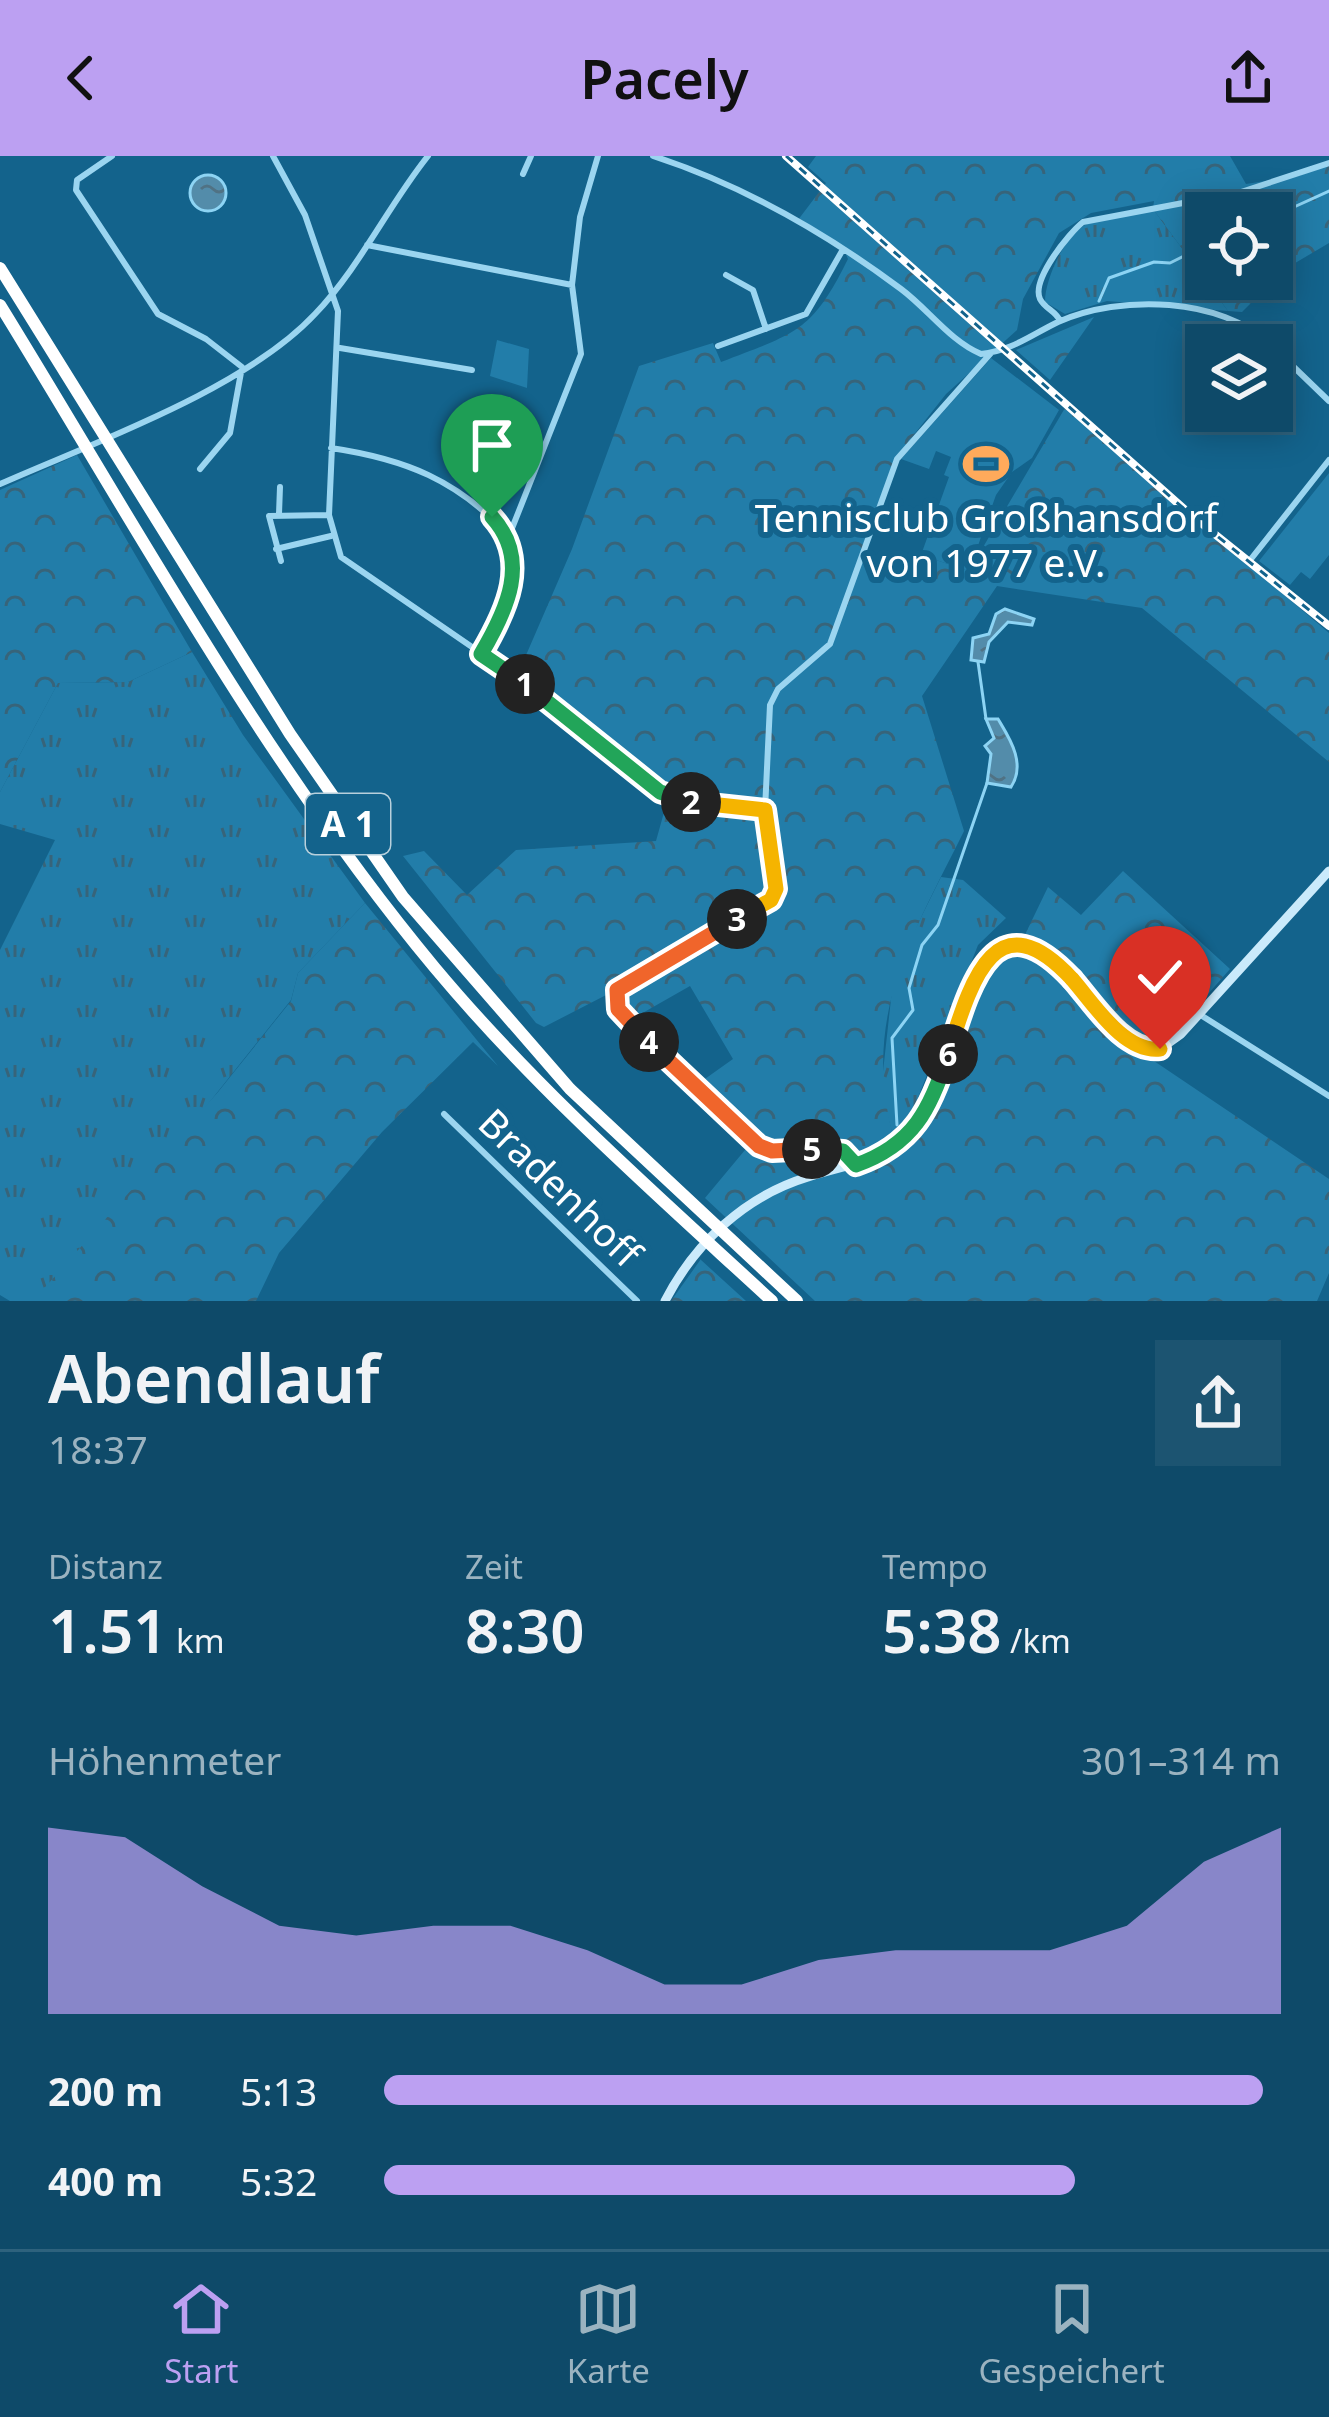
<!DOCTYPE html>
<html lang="de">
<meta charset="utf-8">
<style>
body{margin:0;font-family:"Noto Sans",sans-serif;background:#1c5471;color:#f1f3f6;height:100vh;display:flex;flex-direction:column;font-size:45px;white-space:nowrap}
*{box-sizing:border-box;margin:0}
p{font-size:39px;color:#9bb3c0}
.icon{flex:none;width:66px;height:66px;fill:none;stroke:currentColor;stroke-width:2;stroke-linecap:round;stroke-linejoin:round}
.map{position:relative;height:1145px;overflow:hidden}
.side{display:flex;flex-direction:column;background:#0e4a69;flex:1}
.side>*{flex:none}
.controls{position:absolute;left:1185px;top:36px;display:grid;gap:24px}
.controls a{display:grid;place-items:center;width:108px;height:108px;border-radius:0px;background:#0e4a69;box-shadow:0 6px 30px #0003,0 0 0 3px #2e627d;font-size:60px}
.pin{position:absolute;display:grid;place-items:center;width:102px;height:102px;color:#fff;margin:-123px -51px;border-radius:50% 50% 50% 0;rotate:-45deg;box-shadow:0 0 12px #0007}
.pin .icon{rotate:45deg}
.km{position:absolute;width:60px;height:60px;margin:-30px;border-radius:50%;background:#222;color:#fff;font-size:33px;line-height:60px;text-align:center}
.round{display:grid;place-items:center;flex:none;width:126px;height:126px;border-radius:0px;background:#1c5471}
.overview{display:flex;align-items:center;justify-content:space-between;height:204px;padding:0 48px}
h1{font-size:66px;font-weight:600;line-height:90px}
.metrics{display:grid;grid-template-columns:repeat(3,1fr);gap:18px;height:204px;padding:12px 48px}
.metrics div{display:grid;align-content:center}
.metrics b{font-size:60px;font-weight:600}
.metrics small{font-size:33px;font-weight:400}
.metrics p{font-size:33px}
.chart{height:336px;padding:24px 48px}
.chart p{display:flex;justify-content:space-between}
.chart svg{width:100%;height:216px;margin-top:12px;fill:#bca0f2;opacity:.7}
ul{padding:0 48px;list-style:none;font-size:39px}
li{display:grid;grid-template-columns:192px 144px 1fr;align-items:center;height:90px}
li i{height:30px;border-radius:15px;background:#bca0f2}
header{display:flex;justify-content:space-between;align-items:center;height:156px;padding:0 48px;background:#bca0f2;color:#111;font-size:54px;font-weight:600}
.menu{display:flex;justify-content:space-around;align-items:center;height:168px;border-top:3px solid #2e627d;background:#0e4a69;font-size:33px;color:#9bb3c0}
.menu a{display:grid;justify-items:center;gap:6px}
.menu .on{color:#bca0f2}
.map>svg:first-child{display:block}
.grass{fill:url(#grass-tufts)}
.forest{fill:url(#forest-crowns);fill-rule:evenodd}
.park{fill:#227da9}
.water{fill:url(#water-ripples);stroke:#8dd4f4;stroke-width:3}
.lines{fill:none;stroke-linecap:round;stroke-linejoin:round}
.stream{stroke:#8dd4f4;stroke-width:3}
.minor{stroke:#9bd5f0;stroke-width:6}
.secondary{stroke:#caeafb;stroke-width:9}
.motorway{stroke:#fff;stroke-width:12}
.rail-casing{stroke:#fff;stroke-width:8}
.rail{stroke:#13638c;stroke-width:3;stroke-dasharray:9;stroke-linecap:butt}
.split-1-casing{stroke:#fff;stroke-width:24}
.split-2-casing{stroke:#fff;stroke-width:24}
.split-3-casing{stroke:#fff;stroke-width:24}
.split-4-casing{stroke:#fff;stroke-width:24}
.split-5-casing{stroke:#fff;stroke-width:24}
.split-6-casing{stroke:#fff;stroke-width:24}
.split-7-casing{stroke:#fff;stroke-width:24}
.split-8-casing{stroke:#fff;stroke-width:24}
.split-1{stroke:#22a559;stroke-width:15}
.split-2{stroke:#22a559;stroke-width:15}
.split-3{stroke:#f5b400;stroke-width:15}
.split-4{stroke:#f0652b;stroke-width:15}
.split-5{stroke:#f0652b;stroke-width:15}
.split-6{stroke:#22a559;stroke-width:15}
.split-7{stroke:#f5b400;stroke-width:15}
.split-8{stroke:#f5b400;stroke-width:15}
.labels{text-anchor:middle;stroke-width:12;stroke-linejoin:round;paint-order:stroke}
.shield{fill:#13638c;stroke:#b8d0dc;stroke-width:3}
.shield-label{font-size:36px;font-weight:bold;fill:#fff}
.poi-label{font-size:39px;fill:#fff;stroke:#13638c}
.street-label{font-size:39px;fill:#fff;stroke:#13638c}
</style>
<header><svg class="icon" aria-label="back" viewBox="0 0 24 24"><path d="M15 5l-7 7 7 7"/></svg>Pacely<svg class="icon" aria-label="share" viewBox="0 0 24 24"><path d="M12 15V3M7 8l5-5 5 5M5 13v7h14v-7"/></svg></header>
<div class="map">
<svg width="1329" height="1145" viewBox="0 0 1329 1145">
<defs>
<pattern id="grass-tufts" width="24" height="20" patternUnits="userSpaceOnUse" patternTransform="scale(3)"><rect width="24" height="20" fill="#227da9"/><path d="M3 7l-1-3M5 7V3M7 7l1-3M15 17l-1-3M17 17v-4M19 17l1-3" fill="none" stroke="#37647a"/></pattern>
<pattern id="forest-crowns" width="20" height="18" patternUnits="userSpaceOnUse" patternTransform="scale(3)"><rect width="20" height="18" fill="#227da9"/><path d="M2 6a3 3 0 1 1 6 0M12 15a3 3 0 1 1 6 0" fill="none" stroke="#37647a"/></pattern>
<pattern id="water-ripples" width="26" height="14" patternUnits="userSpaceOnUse" patternTransform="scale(3)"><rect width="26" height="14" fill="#538caa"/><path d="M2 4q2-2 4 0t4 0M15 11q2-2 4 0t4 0" fill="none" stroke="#507284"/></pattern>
</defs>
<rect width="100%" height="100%" fill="#13638c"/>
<path class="grass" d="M1153,53L1228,155L1107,145L1065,158L1045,146C1045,123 1064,81 1085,69C1104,60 1133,58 1153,53Z
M192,496L243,579L365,747L298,817L291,844L200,958L35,1145H10L0,1139V794L55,684L0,668V636L58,527L128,526Z
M941,721L963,724L1006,762L978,789L912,957L892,976L881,934L894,816Z"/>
<path class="forest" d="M816,0H1230L1246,28L1299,20L1329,7V87L1285,113L1242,156L1228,155L1153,53L1154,45L1091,57L1059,77L1023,143L1017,174L946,238L894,304L859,401L913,420L921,399L969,415L1065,252L1329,477V606L1142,452L997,430L922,540L964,675C914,776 862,858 892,975L914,985L939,947L978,829L990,811L1020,789L1048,731L1081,759L1123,715L1230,813L1151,903L1329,1023V1117L1317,1145H815L705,1042L750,988L695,930L733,903L690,830L632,863L610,837L544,871L536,867L403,700L424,695L467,739L516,694L656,685L668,642L517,520L572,393L639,210L713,187L721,206C795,177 811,178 848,103L844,94L798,64L826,27L808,11ZM1206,57H1272V123H1206Z
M1094,161L1050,224L1016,194Z
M77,299L192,496L128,526L58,527L0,636V334Z
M365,747L498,910L473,886L382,976L279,1097L256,1145H33L218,936L291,845L298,817Z
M701,1103V1104L746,1145H671Z"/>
<path class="park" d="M497,184L529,193L527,232L490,220Z
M991,202L1059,254L1032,302L1012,316L996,339L969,415L921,399L949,321L944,319L951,301L936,295L929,313L901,303Z
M1329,317V399L1310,423L1301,416L1290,429L1259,405Z"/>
<path class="water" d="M190 37a18 18 0 1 1 36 0a18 18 0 1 1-36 0Z
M1005,453L1034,463L1032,469L1008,466L989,486L984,506L971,504L973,482L989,478L996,458Z
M986,563H998C1008,580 1027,607 1011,631L987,627L991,598L985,590L994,582Z"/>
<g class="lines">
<path class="stream" d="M1272,61L1329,35
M1099,145L1109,122L1154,106L1170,107L1206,89
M978,506L986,563
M897,969L892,882L913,854L909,832L922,789L938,769L987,627"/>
<path class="minor" d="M112,0L77,24L76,34L158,158L206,183L242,211L230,277L200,313
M273,0L305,59L338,155L329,359L341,401L520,524L663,638L765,654
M653,0C742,29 826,77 901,133C928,153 950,185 981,198C1011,195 1031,179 1058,166C1121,138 1221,141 1271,189
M523,18L531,0
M367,89L572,129
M726,119L753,134L766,173
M1060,165C1056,155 1045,153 1040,143C1031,124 1069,77 1083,66L1241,36L1329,7
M718,190L806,158L842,95
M1272,190L1329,245
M340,192L472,214
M331,292C405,303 458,324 509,380
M0,328C95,286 245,233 315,158C360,111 388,50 428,0
M279,358L280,331
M276,393L331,380
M1251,403L1329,304
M281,405L269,360L329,359
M481,498L511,437L509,380L581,198L572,129L580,61L598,0
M1199,858L1329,940
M444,958L637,1145
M855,1008L852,1000C822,983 790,1002 759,990L627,864L615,843L624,826L771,744L777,719L765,654L770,549L778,533L830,488L897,303L991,197"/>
<path class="secondary" d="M665,1145C695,1087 745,1040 808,1021C850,1007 894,1005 922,965C948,926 967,757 1037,794L1131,886L1160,893L1181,878L1329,715"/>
<path class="motorway" d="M0,112L290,578L403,741L570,933L797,1145
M0,149C138,373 266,609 435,812C537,934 656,1038 772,1145"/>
<g class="rail-casing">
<path id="rail" d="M786,0L1191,359L1329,470"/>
</g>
<use href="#rail" class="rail"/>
</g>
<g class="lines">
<g class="split-1-casing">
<path id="split-1" d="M492,361C531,404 507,454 481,498L525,528"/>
</g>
<g class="split-2-casing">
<path id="split-2" d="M525,528L660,636L691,646"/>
</g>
<g class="split-3-casing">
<path id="split-3" d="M691,646L765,654L776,733L771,744L737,763"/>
</g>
<g class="split-4-casing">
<path id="split-4" d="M649,886L618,853L617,834L737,763"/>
</g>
<g class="split-5-casing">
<path id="split-5" d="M649,886L759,990L772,995L812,993"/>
</g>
<g class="split-6-casing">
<path id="split-6" d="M812,993L843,995L856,1009C913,989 931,953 948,898"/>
</g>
<g class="split-7-casing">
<path id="split-7" d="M948,898C970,829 994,739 1072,823"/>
</g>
<g class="split-8-casing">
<path id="split-8" d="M1072,823C1094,848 1124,897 1160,893"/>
</g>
<use href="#split-1" class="split-1"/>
<use href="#split-2" class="split-2"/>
<use href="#split-3" class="split-3"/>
<use href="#split-4" class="split-4"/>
<use href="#split-5" class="split-5"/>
<use href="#split-6" class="split-6"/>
<use href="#split-7" class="split-7"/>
<use href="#split-8" class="split-8"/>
</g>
<defs>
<g id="stadium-bare" transform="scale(3.6)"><path d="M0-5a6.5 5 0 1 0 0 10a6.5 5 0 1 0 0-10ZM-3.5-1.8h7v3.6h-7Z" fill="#ffaa5b" stroke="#13638c" stroke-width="2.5" paint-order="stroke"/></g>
</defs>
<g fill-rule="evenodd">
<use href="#stadium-bare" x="986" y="308"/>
</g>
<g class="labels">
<rect class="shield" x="306" y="638" width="84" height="60" rx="9"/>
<g class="shield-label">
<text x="348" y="681">A 1</text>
</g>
<g class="poi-label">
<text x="986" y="376">Tennisclub Großhansdorf<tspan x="986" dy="45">von 1977 e.V.</tspan></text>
</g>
<g class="street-label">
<text transform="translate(560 1032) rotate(44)" y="14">Bradenhoff</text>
</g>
</g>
</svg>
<div class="controls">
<a><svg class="icon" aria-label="locate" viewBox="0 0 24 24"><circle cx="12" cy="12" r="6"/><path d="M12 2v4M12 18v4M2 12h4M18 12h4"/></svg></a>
<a><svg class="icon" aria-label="layers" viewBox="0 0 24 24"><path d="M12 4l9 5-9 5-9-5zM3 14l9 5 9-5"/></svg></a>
</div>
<div class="pin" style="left:492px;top:361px;background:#1e9e55"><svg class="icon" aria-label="arrive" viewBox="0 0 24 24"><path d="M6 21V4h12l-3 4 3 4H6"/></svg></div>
<div class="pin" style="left:1160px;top:893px;background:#d93025"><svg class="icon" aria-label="check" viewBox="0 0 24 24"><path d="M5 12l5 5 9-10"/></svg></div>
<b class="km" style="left:525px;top:528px">1</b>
<b class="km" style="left:691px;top:646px">2</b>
<b class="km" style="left:737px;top:763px">3</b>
<b class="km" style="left:649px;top:886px">4</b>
<b class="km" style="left:812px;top:993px">5</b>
<b class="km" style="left:948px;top:898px">6</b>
</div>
<section class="side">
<div class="overview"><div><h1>Abendlauf</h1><p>18:37</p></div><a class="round"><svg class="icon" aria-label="share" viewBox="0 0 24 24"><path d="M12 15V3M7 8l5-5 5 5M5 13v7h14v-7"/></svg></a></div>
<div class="metrics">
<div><p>Distanz</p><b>1.51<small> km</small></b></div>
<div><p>Zeit</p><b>8:30</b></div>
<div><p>Tempo</p><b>5:38<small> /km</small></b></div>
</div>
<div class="chart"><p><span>Höhenmeter</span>301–314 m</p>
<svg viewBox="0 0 160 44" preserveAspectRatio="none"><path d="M0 44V6L10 8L20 18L30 26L40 28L50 26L60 26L70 31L80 38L90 38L100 33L110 31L120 31L130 31L140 26L150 13L160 6V44z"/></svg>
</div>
<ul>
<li><b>200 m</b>5:13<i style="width:98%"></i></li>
<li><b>400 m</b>5:32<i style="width:77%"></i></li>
</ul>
</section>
<nav class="menu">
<a class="on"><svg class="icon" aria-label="home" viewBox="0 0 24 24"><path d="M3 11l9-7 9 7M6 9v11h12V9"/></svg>Start</a>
<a><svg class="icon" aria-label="map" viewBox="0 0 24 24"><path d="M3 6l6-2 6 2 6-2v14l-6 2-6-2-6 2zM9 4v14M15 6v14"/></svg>Karte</a>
<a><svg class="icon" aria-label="saved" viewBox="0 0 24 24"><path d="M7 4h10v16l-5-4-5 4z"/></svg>Gespeichert</a>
</nav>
